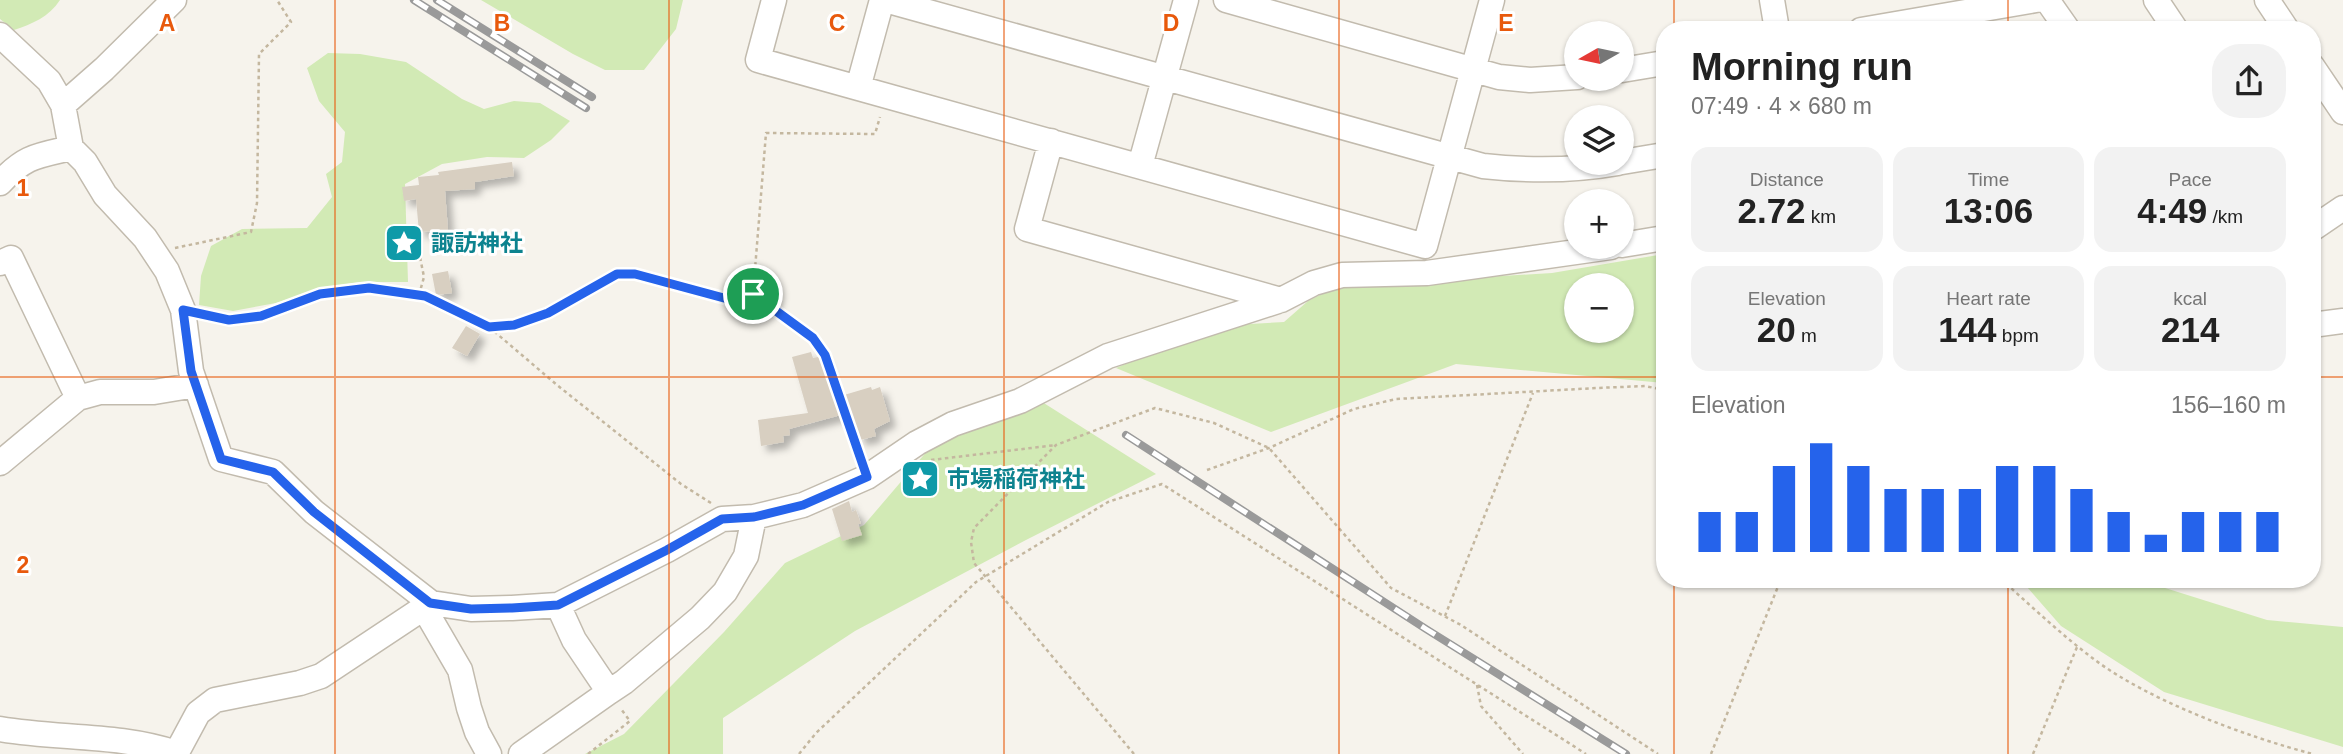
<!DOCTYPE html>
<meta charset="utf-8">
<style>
body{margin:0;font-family:Helvetica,"Noto Sans JP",sans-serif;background:#f2f2f2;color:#222;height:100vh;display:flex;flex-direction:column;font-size:26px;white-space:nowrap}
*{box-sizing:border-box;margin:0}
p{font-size:23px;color:#767676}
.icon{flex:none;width:38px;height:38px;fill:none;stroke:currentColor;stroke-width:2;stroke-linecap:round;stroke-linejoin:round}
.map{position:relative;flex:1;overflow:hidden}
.panel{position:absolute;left:1656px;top:21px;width:665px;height:567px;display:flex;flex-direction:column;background:#fff;border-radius:28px;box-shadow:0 2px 5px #0004}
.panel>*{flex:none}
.needle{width:46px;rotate:261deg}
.controls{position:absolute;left:1564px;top:21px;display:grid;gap:14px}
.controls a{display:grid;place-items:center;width:70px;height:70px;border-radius:50%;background:#fff;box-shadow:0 2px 5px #0004;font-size:35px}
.pin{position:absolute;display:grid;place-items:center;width:60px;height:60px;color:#fff;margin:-30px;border:4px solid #fff;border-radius:50%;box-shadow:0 2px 7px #0007}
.round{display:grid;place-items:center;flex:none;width:74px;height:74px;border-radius:28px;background:#f2f2f2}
.summary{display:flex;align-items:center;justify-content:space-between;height:119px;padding:0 35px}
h1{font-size:38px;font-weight:700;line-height:52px}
.stats{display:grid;grid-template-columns:repeat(3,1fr);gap:10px;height:119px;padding:7px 35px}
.stats div{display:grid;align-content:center;border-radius:18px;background:#f2f2f2;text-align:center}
.stats b{font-size:35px;font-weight:700}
.stats small{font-size:19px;font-weight:400}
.stats p{font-size:19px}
.chart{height:196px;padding:14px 35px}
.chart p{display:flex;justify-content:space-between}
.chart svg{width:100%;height:126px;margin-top:7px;stroke:#2563eb;stroke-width:6}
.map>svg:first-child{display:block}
.green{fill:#d2eab5;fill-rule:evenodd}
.building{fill:#d8cfc1;filter:url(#shadow)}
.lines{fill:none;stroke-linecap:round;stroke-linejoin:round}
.minor-casing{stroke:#c2bbae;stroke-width:27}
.path{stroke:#c4b79f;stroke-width:2.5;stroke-dasharray:3.5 3.5;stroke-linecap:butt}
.minor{stroke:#fff;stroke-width:24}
.rail-casing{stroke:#9a9a9a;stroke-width:8}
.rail{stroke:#fff;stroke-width:5;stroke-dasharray:16;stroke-linecap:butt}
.route-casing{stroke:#fff;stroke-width:14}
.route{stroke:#2563eb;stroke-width:9}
.grid{fill:none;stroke:#e8590c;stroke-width:2;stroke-opacity:0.55}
.labels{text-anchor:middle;stroke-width:6;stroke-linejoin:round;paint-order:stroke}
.culture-label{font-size:23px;font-weight:bold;fill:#0d838f;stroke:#fff;text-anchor:start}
.grid-label{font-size:23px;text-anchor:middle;font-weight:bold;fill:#e8590c;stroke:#fff;stroke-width:6;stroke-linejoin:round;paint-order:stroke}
</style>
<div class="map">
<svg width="2343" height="754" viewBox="0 0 2343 754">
<defs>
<filter id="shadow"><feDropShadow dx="6" dy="6" stdDeviation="3.5" flood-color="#0004"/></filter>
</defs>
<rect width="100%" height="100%" fill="#f6f3ec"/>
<path class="green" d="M0,0H60C49,17 32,24 14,30L0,19Z
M481,0H683L676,29L644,70H605L573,54Z
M328,53L360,54L406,62L462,99L484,109L514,101L540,103L570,121L551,140L524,158L487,157L442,164L405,184L408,282H361L333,286L276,303L233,311L199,305L201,276L211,246L242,229L307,228L332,197L326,174L342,162L345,132L319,101L307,68Z
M1664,254V383L1456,364L1271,432L1116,368L1214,326L1284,322L1308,301L1338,286L1552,273ZM1577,285H1622V331H1577Z
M1039,400L1156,474L1026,540L855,631L723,718V754H585L624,734L724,632L785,563L864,525L934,443Z
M2020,579H2145L2146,582L2267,620L2343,627V747L2164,692L2061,626Z"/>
<path class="building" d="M512,162L514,176L475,182V189L445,191L448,230L419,232L416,199L404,201L402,187L419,185L418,177L439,175L438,172Z
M448,271L452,293L436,295L432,274Z
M466,326L480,334L467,356L452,348Z
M811,352L813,358L823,356L834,398L871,387L872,390L880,387L890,421L874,429L876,436L860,440L852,412L789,429L790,435L783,436L784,442L761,446L758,420L808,413L792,357Z
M849,501L852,512L856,510L861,524H858L862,535L842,541L832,509Z"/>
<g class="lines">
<g class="minor-casing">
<path id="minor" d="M174,0L104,69L63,105L71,148L85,162L105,195L145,238L167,271L183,310L191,371L221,459L273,472L314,512L431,603L471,609L512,608L558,605L667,550L722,519L754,517L803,505L867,477L917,443L953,424L1020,401L1108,356L1281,300L1314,283L1342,275L1427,273L1611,247
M774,0L758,60L1425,246L1492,0
M885,0L1483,166C1529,171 1573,171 1618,163
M1226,0L1499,77L1530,80L1577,77
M1772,0L1777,30
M2047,0L2068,30
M2156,0L2176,30
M2267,0L2287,30
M1861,30L2036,0
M0,35L49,81L63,105
M2312,66L2343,112
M1622,70L1664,63
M858,88L882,0
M1051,141L1027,229L1281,300
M1622,162L1664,155
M1140,166L1186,0
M0,183C25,156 36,156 71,148
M2312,229L2343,208
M1622,245L1664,238
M0,263L11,258L78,398
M2312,325L2343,321
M0,463L78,398L100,392H154L196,385
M431,603L428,615L460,670L469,708L477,732L489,754
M609,692L624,682L700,618L725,592L746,556L754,517
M0,729C58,739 120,734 176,753
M176,754L198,713L215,700L300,683L321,676L431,603
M521,754L609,692L574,640L558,605"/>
</g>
<path class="path" d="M416,237L424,277L419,295
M408,243L417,241
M175,248L251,232L257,203L259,54L291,22L277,0
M753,294L813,338L825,355L860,457
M203,314L229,320L261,316L320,294L368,288L425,296L489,327L514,325L548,313L617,274L635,273L735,301L753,294L766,133L875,134L880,117
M489,327L557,385L681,484L711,503
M931,460L1056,445
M1207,470L1269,448L1354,409L1396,399L1597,388L1645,386L1664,390
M2001,579C2032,607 2063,636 2095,660C2150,701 2247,737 2313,754
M1445,616L1533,393
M1477,685L1481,706L1523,754
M588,754L630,721L621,709
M799,754L816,733L976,582L1108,502L1162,484L1586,754
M1134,754L974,563L971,542L974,528L1056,445L1155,408L1214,423L1269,448L1391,588L1461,625L1658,754
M1711,754L1781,579
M2033,754L2077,647"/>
<use href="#minor" class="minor"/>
<g class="rail-casing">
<path id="rail" d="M414,0L586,108
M437,0L592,97
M1126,435L1426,629L1626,754"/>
</g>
<use href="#rail" class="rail"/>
</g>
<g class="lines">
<g class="route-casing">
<path id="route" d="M617,274H635L735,301L753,294L813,338L825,355L867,477L803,505L754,517L722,519L667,550L558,605L512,608L471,609L430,603L314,512L273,472L221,459L191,371L183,310L229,320L261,316L320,294L369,288L425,296L489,327L514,325L548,313Z"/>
</g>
<use href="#route" class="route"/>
</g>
<path class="grid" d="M335,0V754M669,0V754M1004,0V754M1339,0V754M1674,0V30M2008,0V30M0,377H1664M2312,377H2343M1674,579V754M2008,579V754"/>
<defs>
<g id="sight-square" transform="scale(2.0125)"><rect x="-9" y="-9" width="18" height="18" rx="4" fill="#0f9aa8" stroke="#fff"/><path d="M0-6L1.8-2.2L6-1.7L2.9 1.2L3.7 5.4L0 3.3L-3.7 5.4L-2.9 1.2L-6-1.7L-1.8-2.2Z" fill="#fff"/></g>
</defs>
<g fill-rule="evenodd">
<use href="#sight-square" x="404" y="243"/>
<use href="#sight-square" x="920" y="479"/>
</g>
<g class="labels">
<g class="culture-label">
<text x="431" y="251">諏訪神社</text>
<text x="947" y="487">市場稲荷神社</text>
</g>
</g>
<g class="grid-label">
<text x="167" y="31">A</text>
<text x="502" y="31">B</text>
<text x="837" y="31">C</text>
<text x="1171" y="31">D</text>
<text x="1506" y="31">E</text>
<text x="23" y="196">1</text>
<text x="23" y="573">2</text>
</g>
</svg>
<div class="controls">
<a><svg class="needle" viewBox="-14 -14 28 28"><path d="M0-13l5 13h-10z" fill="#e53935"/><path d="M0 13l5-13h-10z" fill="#767676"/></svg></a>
<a><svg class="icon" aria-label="layers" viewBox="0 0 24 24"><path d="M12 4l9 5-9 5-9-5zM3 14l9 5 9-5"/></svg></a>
<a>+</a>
<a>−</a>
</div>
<div class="pin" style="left:753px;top:294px;background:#1e9e55"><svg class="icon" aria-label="arrive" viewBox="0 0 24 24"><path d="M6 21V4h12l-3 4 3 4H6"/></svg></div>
<section class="panel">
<div class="summary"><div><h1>Morning run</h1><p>07:49 · 4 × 680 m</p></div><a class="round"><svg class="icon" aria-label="share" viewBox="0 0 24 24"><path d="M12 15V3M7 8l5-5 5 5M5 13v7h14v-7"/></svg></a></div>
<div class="stats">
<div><p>Distance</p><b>2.72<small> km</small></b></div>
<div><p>Time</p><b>13:06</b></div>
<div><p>Pace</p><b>4:49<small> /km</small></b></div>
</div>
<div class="stats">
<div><p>Elevation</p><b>20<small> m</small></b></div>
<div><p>Heart rate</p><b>144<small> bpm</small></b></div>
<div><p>kcal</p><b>214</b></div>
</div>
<div class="chart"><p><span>Elevation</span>156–160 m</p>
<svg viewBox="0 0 160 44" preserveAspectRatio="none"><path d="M5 44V30M15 44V30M25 44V14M35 44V6M45 44V14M55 44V22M65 44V22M75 44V22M85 44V14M95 44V14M105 44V22M115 44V30M125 44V38M135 44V30M145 44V30M155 44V30"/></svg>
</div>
</section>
</div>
